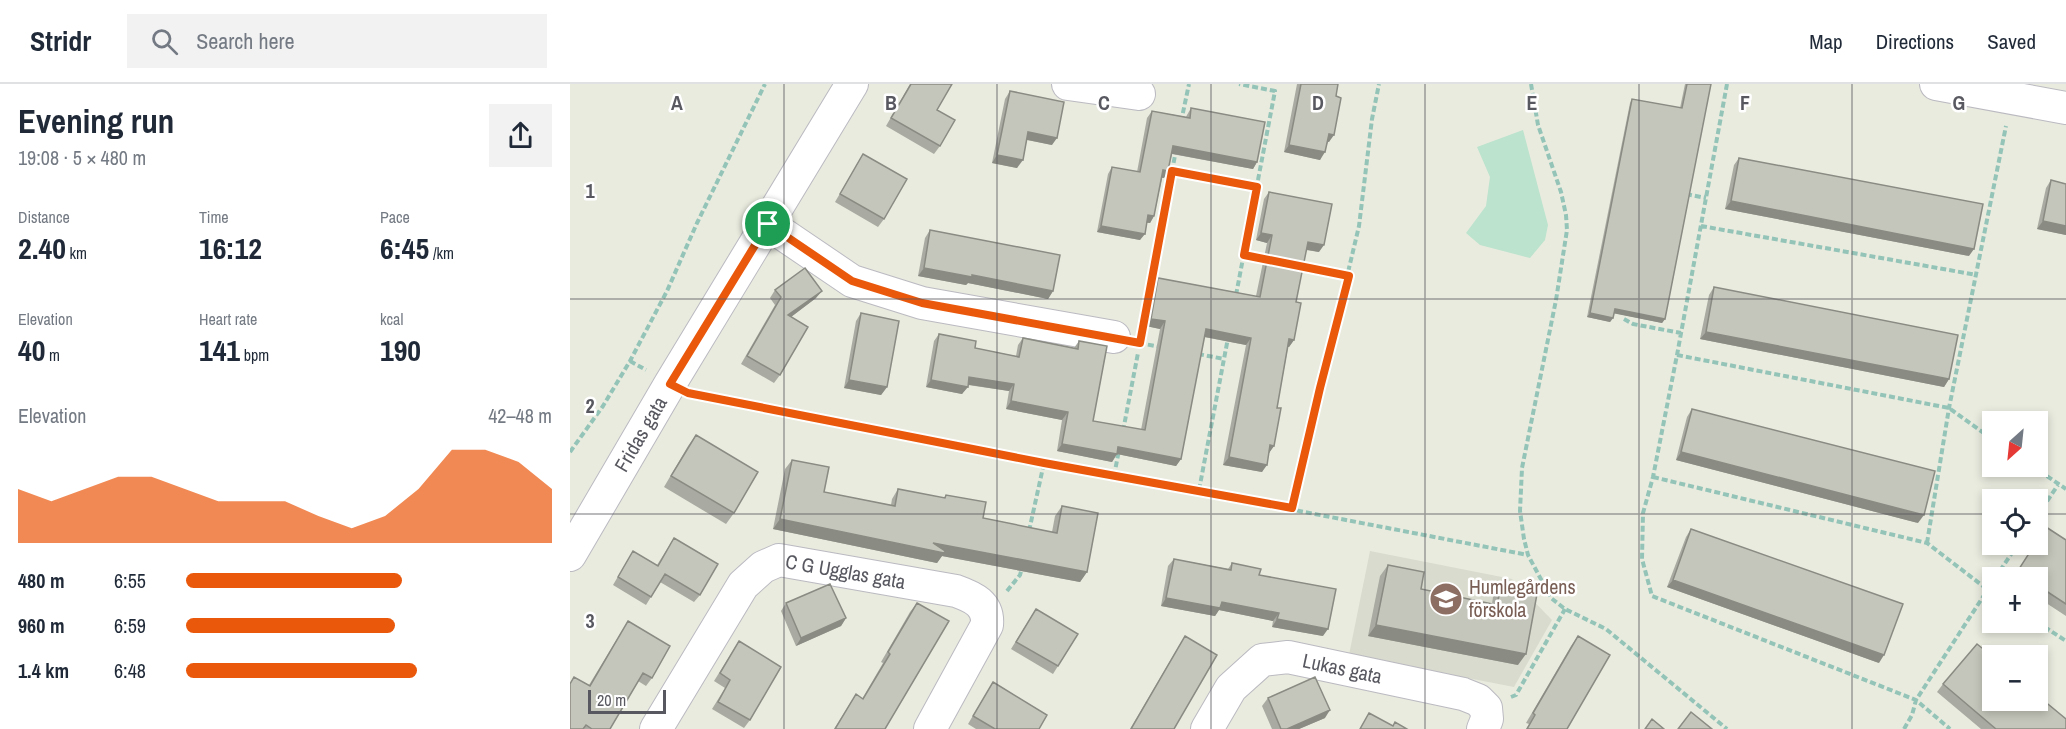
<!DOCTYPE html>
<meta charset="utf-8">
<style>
body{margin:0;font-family:"Archivo Narrow",sans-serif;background:#f2f2f3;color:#1f2937;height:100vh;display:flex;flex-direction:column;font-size:22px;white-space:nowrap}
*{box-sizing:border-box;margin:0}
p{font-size:20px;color:#747a83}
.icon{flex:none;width:33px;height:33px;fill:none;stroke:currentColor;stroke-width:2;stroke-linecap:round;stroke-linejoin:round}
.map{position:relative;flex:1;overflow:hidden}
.sheet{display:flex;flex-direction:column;background:#fff;width:570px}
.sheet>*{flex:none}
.needle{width:39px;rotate:207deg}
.tools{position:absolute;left:1412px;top:327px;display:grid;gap:12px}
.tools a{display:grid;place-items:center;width:66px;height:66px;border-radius:0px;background:#fff;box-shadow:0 3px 9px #0003;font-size:30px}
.scale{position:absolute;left:18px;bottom:15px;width:78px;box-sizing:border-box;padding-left:6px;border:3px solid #585860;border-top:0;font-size:16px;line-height:21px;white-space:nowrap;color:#585860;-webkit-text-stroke:4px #fff;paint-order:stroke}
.pin{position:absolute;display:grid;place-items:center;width:51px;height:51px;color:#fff;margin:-26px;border:3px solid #fff;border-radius:50%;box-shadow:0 2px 6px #0007}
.round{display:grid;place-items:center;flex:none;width:63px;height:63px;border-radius:0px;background:#f2f2f3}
.head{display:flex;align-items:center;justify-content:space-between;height:102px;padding:0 18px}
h1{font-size:33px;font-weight:700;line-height:45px}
.stats{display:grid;grid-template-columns:repeat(3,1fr);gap:9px;height:102px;padding:6px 18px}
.stats div{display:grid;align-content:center}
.stats b{font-size:30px;font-weight:700}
.stats small{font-size:16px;font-weight:400}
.stats p{font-size:16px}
.chart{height:168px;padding:12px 18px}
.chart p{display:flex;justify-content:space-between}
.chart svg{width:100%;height:108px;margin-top:6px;fill:#ea580c;opacity:.7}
ul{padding:0 18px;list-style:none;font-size:20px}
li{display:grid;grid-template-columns:96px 72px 1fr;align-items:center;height:45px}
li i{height:15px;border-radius:8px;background:#ea580c}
header{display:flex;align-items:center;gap:36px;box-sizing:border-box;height:84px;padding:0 30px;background:#fff;border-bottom:2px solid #e0e1e3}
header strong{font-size:28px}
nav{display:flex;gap:33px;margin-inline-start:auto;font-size:21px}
.search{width:420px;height:54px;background:#f2f2f3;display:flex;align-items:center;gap:15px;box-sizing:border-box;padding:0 21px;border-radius:0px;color:#747a83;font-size:22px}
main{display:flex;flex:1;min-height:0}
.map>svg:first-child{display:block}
.education{fill:#d8dbcd}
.green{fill:#bbe3cd}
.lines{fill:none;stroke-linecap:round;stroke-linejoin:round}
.minor-casing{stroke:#babac1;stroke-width:34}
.path{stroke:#94c4b7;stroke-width:4;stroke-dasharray:6 3;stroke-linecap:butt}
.minor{stroke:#fff;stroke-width:32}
.wall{fill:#a9aaa1}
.shaded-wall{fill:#8a8b83}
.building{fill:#c5c6bb;stroke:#8a8b83;stroke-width:1.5}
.route-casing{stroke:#fff;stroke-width:12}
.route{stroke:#ea580c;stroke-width:8}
.grid{fill:none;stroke:#585860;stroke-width:1.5;stroke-opacity:0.55}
.labels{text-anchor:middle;stroke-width:5;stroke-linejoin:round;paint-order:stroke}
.street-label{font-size:20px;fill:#585860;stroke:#fff}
.education-label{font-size:20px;fill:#785e54;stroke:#fff;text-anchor:start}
.grid-label{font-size:20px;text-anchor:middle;font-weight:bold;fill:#585860;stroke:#fff;stroke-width:5;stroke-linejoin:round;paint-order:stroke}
</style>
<header>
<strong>Stridr</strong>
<div class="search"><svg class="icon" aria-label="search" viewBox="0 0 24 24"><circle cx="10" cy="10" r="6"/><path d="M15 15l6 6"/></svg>Search here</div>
<nav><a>Map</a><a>Directions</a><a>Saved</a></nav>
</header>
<main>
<section class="sheet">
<div class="head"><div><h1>Evening run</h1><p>19:08 · 5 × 480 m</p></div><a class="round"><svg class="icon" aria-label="share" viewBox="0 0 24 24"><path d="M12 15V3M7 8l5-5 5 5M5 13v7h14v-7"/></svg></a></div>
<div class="stats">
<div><p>Distance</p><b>2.40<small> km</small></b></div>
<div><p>Time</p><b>16:12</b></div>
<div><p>Pace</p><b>6:45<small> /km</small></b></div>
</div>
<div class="stats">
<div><p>Elevation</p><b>40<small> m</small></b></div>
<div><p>Heart rate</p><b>141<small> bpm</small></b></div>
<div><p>kcal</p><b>190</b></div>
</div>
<div class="chart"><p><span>Elevation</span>42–48 m</p>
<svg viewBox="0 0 160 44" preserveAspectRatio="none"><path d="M0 44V22L10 27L20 22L30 17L40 17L50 22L60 27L70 27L80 27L90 33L100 38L110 33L120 22L130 6L140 6L150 11L160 22V44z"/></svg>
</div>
<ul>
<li><b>480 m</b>6:55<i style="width:59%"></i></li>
<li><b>960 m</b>6:59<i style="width:57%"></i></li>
<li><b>1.4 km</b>6:48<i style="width:63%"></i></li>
</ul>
</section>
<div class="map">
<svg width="1496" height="645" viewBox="0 0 1496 645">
<rect width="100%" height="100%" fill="#e9ebdf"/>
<path class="education" d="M800,467L942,495L982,536L944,603L779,571Z"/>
<path class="green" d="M953,46L978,141L975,156L960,174L910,161L896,149L916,122L920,93L907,63Z"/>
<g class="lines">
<g class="minor-casing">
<g id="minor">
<path d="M498,0L569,10"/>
<path d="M1366,0L1496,24"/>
<path d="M198,140L282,197L352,219L544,253"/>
<path id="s1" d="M0,471L100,300L282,0"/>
<path id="s2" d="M86,645L173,501L193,483L209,476L386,507C403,513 419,520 417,541L360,645"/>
<path id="s3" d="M637,645L661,604L692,576L718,573L893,610L908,616L916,624L917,635L913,645"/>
</g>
</g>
<path class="path" d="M961,0L968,41L991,108L996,131L997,146L986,216L952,384L950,427L954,455L958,471L981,514L995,525L1036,545L1157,645
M1157,0L1107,271L1083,393L1073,429L1072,475L1082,512L1346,616L1380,645
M611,38L619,0
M602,87L687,103
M1116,110L1136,114
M1131,142L1407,191
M674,171L698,176
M729,182L779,191
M666,211L705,7L669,0
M1054,235L1063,240L1111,249
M572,247L606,66
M569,259L591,263
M628,270L654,275
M1107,271L1379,324L1422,355
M60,277L76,286
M126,311L958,471
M553,347L568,269
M0,368L33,322L60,277L97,207L127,139L195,0
M1462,382L1496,405
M544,392L549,366
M1083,393L1357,459L1422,509
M629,406L658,254
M722,424L789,142L802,35L809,0
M1467,432L1488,401
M459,447L474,379
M1357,459L1379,324L1436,42
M1425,494L1448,460
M437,507L450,491L452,484
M1467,538L1496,557
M941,613L946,611L995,525
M1334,645L1342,631L1346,616L1422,499"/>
<use href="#minor" class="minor"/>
</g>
<path class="wall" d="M340,0H382L367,26L370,62L364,70L316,42Z
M727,0H768L759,58H758L750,76L714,68Z
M1115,0H1141L1095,235L1092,239L1044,229L1043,234L1040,238L1017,233L1060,19L1062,15L1110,24Z
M440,7L482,61L457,56L447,84L422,79L435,15Z
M621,24L687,78L683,85L602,70L598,87L594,94H592L584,132L580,139H577L570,156L527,148L538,90L542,83L567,88L577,34L582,27L616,33L617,31Z
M293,70L314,135L308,143L265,118Z
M1169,74L1399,172L1155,125L1164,81Z
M1481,96L1496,100V151L1467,145L1476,104Z
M699,108L749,168L736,166L726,218L724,256L719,263H718L707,324L704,362L699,369L692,388L653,381L676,261L634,253L611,375L606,382L547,370L542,378L487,367L492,336L436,325L439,307L398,301L392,310L356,303L364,257L369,250L405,264L446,272L448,261L453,254L504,264L509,257L523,337L571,346L590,245L576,242L583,201L588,194L686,212L697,159L686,156L694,115Z
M360,146L483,207L478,215L398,199L396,201L348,192L355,154Z
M1144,203L1379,295L1374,303L1130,255L1139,211Z
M205,206L246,214L221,233L210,291L204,299L171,280L205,221L200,214Z
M291,229L317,303L311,311L274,304L286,237Z
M1122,325L1348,439L1106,376L1117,333Z
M126,351L164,429L156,440L94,403L118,362Z
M222,376L254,408L321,421L322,415L328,405L374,414L376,411L413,434L482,448L485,432L492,422L517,488L510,498L372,472L367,479L203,445L215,385Z
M1121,445L1309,579L1097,503L1116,453Z
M104,454L130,511L124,518L90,498L76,521L43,501L63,467L87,481Z
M1496,456V532L1467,513V494H1443L1465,460Z
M604,475L658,485L662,479L689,491L753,552L702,543L703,537L649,526L645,532L591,522L598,482Z
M818,481L851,505L922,520L923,513L931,502L948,581L798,552L810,492Z
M216,519L276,534L271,542L226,562L211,527Z
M347,519L315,645H264L286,610L292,615L313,579L311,578L340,528Z
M466,525L488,582L483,590L441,565Z
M58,537L82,594L76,602L68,597L40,645H0V599L4,593L19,601Z
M615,552L604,645H560L610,560Z
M1008,552L997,645H956L959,640L956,639L1001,562Z
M169,557L180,636L174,644L142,625L155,604L144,597Z
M423,598L469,645H406L398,640Z
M1373,600L1496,645H1411L1367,608Z
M698,614L755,634L729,645H702L692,622Z"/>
<path class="shaded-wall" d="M458,48L487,54L482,61L453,55Z
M759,50L764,51L759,58L754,57Z
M719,61L755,68L750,76L714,68Z
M603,62L687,78L683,85L598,69Z
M427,71L453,76L447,84L422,79Z
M593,86L598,87L594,94L589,93Z
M1161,117L1404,165L1399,172L1155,125Z
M578,131L584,132L580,139L574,138Z
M1473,137L1496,142V151L1467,145Z
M531,142L575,150L570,156L527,148Z
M691,149L702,151L697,159L686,156Z
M738,158L754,161L749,168L733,165Z
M354,184L402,191L483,207L478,215L398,199L396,201L348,192Z
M252,207L246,214L213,239L218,231Z
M1045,225L1095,235L1092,239L1042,229Z
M1020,229L1043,234L1040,238L1017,233Z
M581,235L595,237L590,245L576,242Z
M636,245L681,254L676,261L630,252Z
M1136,248L1379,295L1374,303L1130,255Z
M719,255L724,256L719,263L714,262Z
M399,293L444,300L439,307L394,300Z
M279,296L317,303L311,311L274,304Z
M361,296L398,303L392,310L356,303Z
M441,317L498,328L492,336L436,325Z
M492,360L548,363L611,375L606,382L547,370L542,378L487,367Z
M700,361L704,362L699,369L695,368Z
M1111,368L1354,431L1348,439L1106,376Z
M659,373L697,381L692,388L653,381Z
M210,435L363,459L517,488L510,498L372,472L367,479L203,445Z
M1103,496L1314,571L1309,579L1097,503Z
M596,514L652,518L709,529L703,537L649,526L645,532L591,522Z
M276,534L271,542L226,562L231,554Z
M707,535L758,545L753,552L702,543Z
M806,541L956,570L948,581L798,552Z
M760,626L755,634L729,645H717Z"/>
<path class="building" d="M341,0H382L367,26L385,36L370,62L321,34Z
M731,0H768L766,12L771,14L764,51L759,50L755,68L719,61Z
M1117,0H1141L1095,235L1045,225L1043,234L1020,229L1062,15L1112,24Z
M440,7L494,18L487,54L458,48L453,76L427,71Z
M621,24L695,38L687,78L603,62L598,87L593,86L584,132L578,131L575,150L531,142L542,83L570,88L582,27L620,34Z
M293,70L337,95L314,135L270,110Z
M1169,74L1413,120L1404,165L1161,117Z
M1481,96L1496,100V142L1473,137Z
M699,108L762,120L754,161L738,158L726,218L731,219L724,256L719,255L707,324H711L704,362L700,361L697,381L659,373L681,254L636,245L611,375L548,363L547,370L492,360L498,328L441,317L444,300L399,293L398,303L361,296L369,250L406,257L405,264L449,273L453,254L508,265L509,257L537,262L523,337L575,346L595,237L581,235L588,194L690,213L702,151L691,149Z
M360,146L490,171L483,207L402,191V193L354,184Z
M235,184L252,207L218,231L238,243L210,291L177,272L211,213L205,206Z
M1144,203L1388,251L1379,295L1136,248Z
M291,229L329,237L317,303L279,296Z
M1122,325L1365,387L1354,431L1111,368Z
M126,351L188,388L164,429L101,392Z
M222,376L259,383L254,408L325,422L328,405L375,414L376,411L416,418L413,434L487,449L492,422L528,429L517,488L363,459L375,467L374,469L210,435Z
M1476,443L1496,456V520L1467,501V494H1455L1447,488L1465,460H1467V457Z
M1121,445L1333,520L1314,571L1103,496Z
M104,454L148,480L130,511L95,490L81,513L48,493L63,467L88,482Z
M604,475L661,486L662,479L691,485L689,491L766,505L758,545L707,535L709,529L652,518L650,524L596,514Z
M818,481L854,488L851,505L927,521L931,502L967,510L956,570L806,541Z
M260,500L276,534L231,554L216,519Z
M347,519L379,537L315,645H265L286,610L293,615L320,570L318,568Z
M466,525L508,550L488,582L446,558Z
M58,537L100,562L82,594L73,589L40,645H22L16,641L13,645H0V600L4,593L20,602Z
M615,552L647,571L604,645H561Z
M1008,552L1040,571L997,645H957L965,631L963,629Z
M169,557L211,583L180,636L148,618L160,596L150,589Z
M1407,560L1422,572V616H1467V611L1496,635V645H1426L1373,600Z
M745,593L760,626L717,645H711L698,614Z
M423,598L477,631L469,645H425L403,632Z
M1121,628L1142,645H1108Z
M799,629L823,642L825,638L837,645H790Z
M1082,635L1094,645H1075Z"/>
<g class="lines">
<g class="route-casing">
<path id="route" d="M602,87L687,103L674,171L779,192L750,304L722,424L474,379L118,309L100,300L198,140L282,197L352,219L570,259Z"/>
</g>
<use href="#route" class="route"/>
</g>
<path class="grid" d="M214,0V645M427,0V645M641,0V645M855,0V645M1069,0V645M1282,0V645M0,215H1496M0,430H1422M1467,430H1496"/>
<defs>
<g id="school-disc" transform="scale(1.725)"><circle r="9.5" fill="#8d6e63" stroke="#fff"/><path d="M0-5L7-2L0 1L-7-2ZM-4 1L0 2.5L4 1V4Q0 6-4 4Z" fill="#fff"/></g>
</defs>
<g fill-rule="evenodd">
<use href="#school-disc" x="876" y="515"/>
</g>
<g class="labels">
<g class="street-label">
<text dy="7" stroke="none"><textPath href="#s1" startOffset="140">Fridas gata</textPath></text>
<text dy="7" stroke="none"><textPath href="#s2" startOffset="280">C G Ugglas gata</textPath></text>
<text dy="7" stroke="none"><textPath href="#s3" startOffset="171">Lukas gata</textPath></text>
</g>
<g class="education-label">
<text x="899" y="510">Humlegårdens<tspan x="899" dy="23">förskola</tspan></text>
</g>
</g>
<g class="grid-label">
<text x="107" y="26">A</text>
<text x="321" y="26">B</text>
<text x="534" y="26">C</text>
<text x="748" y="26">D</text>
<text x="962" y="26">E</text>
<text x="1175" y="26">F</text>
<text x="1389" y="26">G</text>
<text x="20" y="114">1</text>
<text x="20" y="329">2</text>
<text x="20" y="544">3</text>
</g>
</svg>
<div class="tools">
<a><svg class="needle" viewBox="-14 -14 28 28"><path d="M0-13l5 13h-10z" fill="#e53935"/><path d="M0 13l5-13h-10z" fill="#747a83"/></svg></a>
<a><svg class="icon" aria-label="locate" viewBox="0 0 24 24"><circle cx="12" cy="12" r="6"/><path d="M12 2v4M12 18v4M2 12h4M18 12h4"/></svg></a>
<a>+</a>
<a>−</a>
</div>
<div class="scale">20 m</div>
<div class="pin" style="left:198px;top:140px;background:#1e9e55"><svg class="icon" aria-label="arrive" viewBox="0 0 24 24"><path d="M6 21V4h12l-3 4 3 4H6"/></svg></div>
</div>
</main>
